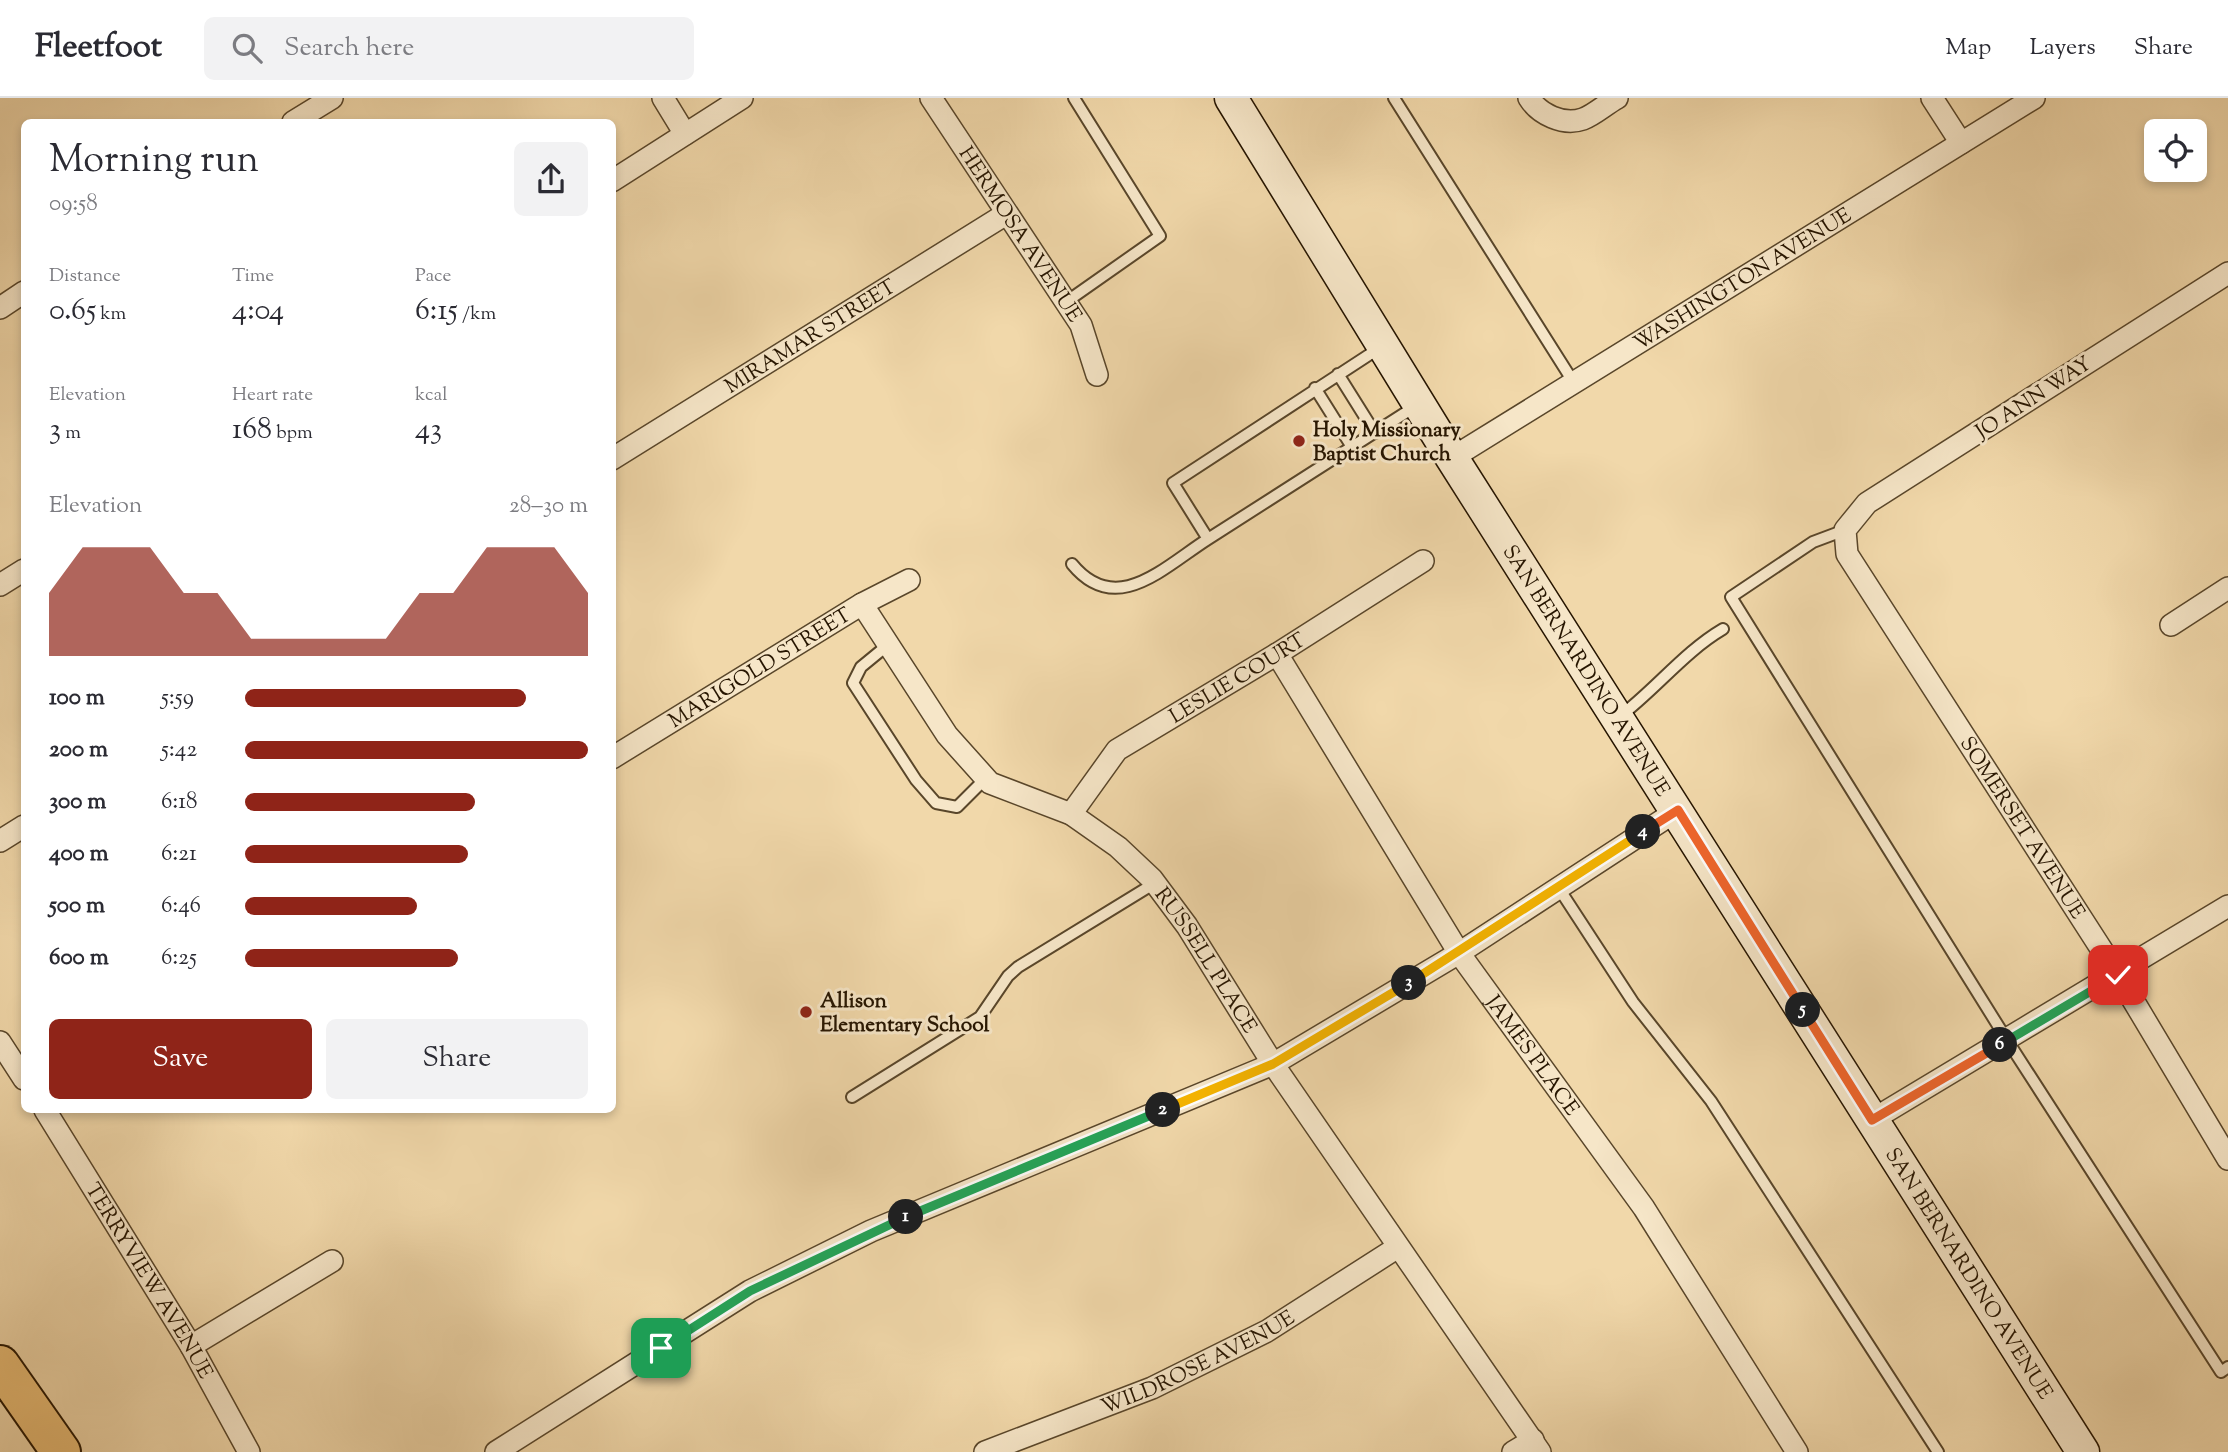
<!DOCTYPE html>
<meta charset="utf-8">
<style>
body{margin:0;font-family:"Sorts Mill Goudy",serif;background:#f2f2f3;color:#2b2b33;height:100vh;display:flex;flex-direction:column;font-size:26px;white-space:nowrap}
*{box-sizing:border-box;margin:0}
p{font-size:23px;color:#7c7c81}
.icon{flex:none;width:38px;height:38px;fill:none;stroke:currentColor;stroke-width:2;stroke-linecap:round;stroke-linejoin:round}
.map{position:relative;flex:1;overflow:hidden}
.drawer{position:absolute;left:21px;top:21px;width:595px;height:994px;display:flex;flex-direction:column;background:#fff;border-radius:10px;box-shadow:0 4px 10px #0003}
.drawer>*{flex:none}
.buttons{position:absolute;left:2144px;top:21px;display:grid;gap:14px}
.buttons a{display:grid;place-items:center;width:63px;height:63px;border-radius:10px;background:#fff;box-shadow:0 4px 10px #0003;font-size:35px}
.pin{position:absolute;display:grid;place-items:center;width:60px;height:60px;color:#fff;margin:-30px;border-radius:14px;box-shadow:0 4px 10px #0006}
.km{position:absolute;width:35px;height:35px;margin:-18px;border-radius:50%;background:#222;color:#fff;font-size:19px;line-height:35px;text-align:center}
.round{display:grid;place-items:center;flex:none;width:74px;height:74px;border-radius:10px;background:#f2f2f3}
.overview{display:flex;align-items:center;justify-content:space-between;height:119px;padding:0 28px}
h1{font-size:38px;font-weight:600;line-height:52px}
.stats{display:grid;grid-template-columns:repeat(3,1fr);gap:10px;height:119px;padding:7px 28px}
.stats div{display:grid;align-content:center}
.stats b{font-size:30px;font-weight:600}
.stats small{font-size:19px;font-weight:400}
.stats p{font-size:19px}
.chart{height:196px;padding:14px 28px}
.chart p{display:flex;justify-content:space-between}
.chart svg{width:100%;height:126px;margin-top:7px;fill:#8f2418;opacity:.7}
.action{display:flex;gap:14px;margin-top:auto;padding:14px 28px}
.action a{flex:1;height:80px;border-radius:10px;background:#8f2418;color:#fff;font-size:28px;font-weight:600;line-height:80px;text-align:center}
.action a+a{background:#f2f2f3;color:#2b2b33}
ul{padding:0 28px;list-style:none;font-size:23px}
li{display:grid;grid-template-columns:112px 84px 1fr;align-items:center;height:52px}
li i{height:18px;border-radius:9px;background:#8f2418}
header{display:flex;align-items:center;gap:42px;box-sizing:border-box;height:98px;padding:0 35px;background:#fff;border-bottom:2px solid #e1e1e2}
header strong{font-size:33px}
nav{display:flex;gap:38px;margin-inline-start:auto;font-size:24px}
.search{width:490px;height:63px;background:#f2f2f3;display:flex;align-items:center;gap:18px;box-sizing:border-box;padding:0 24px;border-radius:10px;color:#7c7c81;font-size:26px}
.map>svg:first-child{display:block}
.lines{fill:none;stroke-linecap:round;stroke-linejoin:round}
.service-casing{stroke:#59462a;stroke-width:14}
.minor-casing{stroke:#59462a;stroke-width:24}
.secondary-casing{stroke:#261500;stroke-width:35}
.motorway-casing{stroke:#261500;stroke-width:42}
.service{stroke:#f6e6c8;stroke-width:10}
.minor{stroke:#f6e6c8;stroke-width:21}
.secondary{stroke:#f6e6c8;stroke-width:32}
.motorway{stroke:#e8bc75;stroke-width:38}
.split-1-casing{stroke:#fff;stroke-width:14}
.split-2-casing{stroke:#fff;stroke-width:14}
.split-3-casing{stroke:#fff;stroke-width:14}
.split-4-casing{stroke:#fff;stroke-width:14}
.split-5-casing{stroke:#fff;stroke-width:14}
.split-6-casing{stroke:#fff;stroke-width:14}
.split-7-casing{stroke:#fff;stroke-width:14}
.split-1{stroke:#22a559;stroke-width:9}
.split-2{stroke:#22a559;stroke-width:9}
.split-3{stroke:#f5b400;stroke-width:9}
.split-4{stroke:#f5b400;stroke-width:9}
.split-5{stroke:#f0652b;stroke-width:9}
.split-6{stroke:#f0652b;stroke-width:9}
.split-7{stroke:#22a559;stroke-width:9}
.poi-dot{fill:#8f2418;stroke:#f6e6c8;stroke-width:2.5}
.labels{text-anchor:middle;stroke-width:6;stroke-linejoin:round;paint-order:stroke}
.street-label{font-size:21px;fill:#261500;stroke:#f6e6c8}
.poi-label{font-size:21px;font-weight:bold;fill:#261500;stroke:#f6e6c8;text-anchor:start}
</style>
<header>
<strong>Fleetfoot</strong>
<div class="search"><svg class="icon" aria-label="search" viewBox="0 0 24 24"><circle cx="10" cy="10" r="6"/><path d="M15 15l6 6"/></svg>Search here</div>
<nav><a>Map</a><a>Layers</a><a>Share</a></nav>
</header>
<div class="map">
<svg width="2228" height="1354" viewBox="0 0 2228 1354">
<rect width="100%" height="100%" fill="#f1d8aa"/>
<filter id="stains"><feTurbulence type="fractalNoise" baseFrequency=".00286" numOctaves="4"/><feColorMatrix values="0 0 0 0 .2 0 0 0 0 .09 0 0 0 0 .02 0 0 0 .5 -.17"/></filter>
<radialGradient id="worn" r=".72"><stop offset=".6" stop-color="#630" stop-opacity="0"/><stop offset="1" stop-color="#630" stop-opacity=".3"/></radialGradient>
<g class="lines">
<g class="service-casing">
<path id="service" d="M1394,0L1574,285
M1066,204L1160,138L1074,0
M1381,249L1173,385L1208,441L1416,308
M1338,276L1375,335
M1315,290L1352,349
M1845,432L1813,444L1731,499L2007,942L2221,1274L2228,1269
M1072,466C1116,520 1164,469 1208,441
M889,546L861,569L853,585L916,682L936,705L957,709L986,680
M1619,619C1656,591 1684,554 1723,531
M1558,789L1633,904L1711,1003L1938,1354
M852,999L980,919L1008,878L1018,869L1155,785"/>
</g>
<g class="minor-casing">
<g id="minor">
<path d="M663,0L685,36"/>
<path id="s1" d="M931,0L1081,227L1097,277"/>
<path d="M1529,0C1539,16 1563,28 1583,21C1594,17 1606,6 1617,0"/>
<path d="M1932,0L1961,45"/>
<path d="M293,24L332,0"/>
<path d="M612,83L742,0"/>
<path id="s2" d="M2228,175L1867,405L1845,432L1847,456L2118,877L2228,1061"/>
<path d="M0,210L24,194"/>
<path id="s3" d="M1452,360L2034,0"/>
<path id="s4" d="M612,361L1006,116"/>
<path d="M0,487L24,472"/>
<path id="s5" d="M862,506L947,637L990,685L1071,716L1118,749L1152,781L1187,828L1273,966L1540,1354"/>
<path d="M2171,527L2228,490"/>
<path id="s6" d="M1277,556L1459,855L1644,1110L1797,1354"/>
<path id="s7" d="M612,660L862,506L909,482"/>
<path id="s8" d="M1071,716L1117,652L1277,556L1423,463"/>
<path d="M0,743L24,728"/>
<path d="M0,944L24,981"/>
<path id="s9" d="M45,1012L191,1248L249,1354"/>
<path d="M1872,1022L2228,808"/>
<path d="M191,1248L332,1163"/>
<path d="M496,1354L750,1193L871,1133L1273,966L1459,855L1678,712"/>
<path id="s10" d="M985,1354L1152,1290L1267,1233L1398,1149"/>
<path d="M1513,1354L1533,1342"/>
</g>
</g>
<g class="secondary-casing">
<g id="secondary">
<path id="s11" d="M1231,0L1452,360L2083,1354"/>
</g>
</g>
<g class="motorway-casing">
<path id="motorway" d="M0,1267L61,1354"/>
</g>
<use href="#service" class="service"/>
<use href="#minor" class="minor"/>
<use href="#secondary" class="secondary"/>
<use href="#motorway" class="motorway"/>
</g>
<g class="lines">
<g class="split-1-casing">
<path id="split-1" d="M661,1250L750,1193L906,1119"/>
</g>
<g class="split-2-casing">
<path id="split-2" d="M906,1119L1163,1012"/>
</g>
<g class="split-3-casing">
<path id="split-3" d="M1163,1012L1273,966L1409,885"/>
</g>
<g class="split-4-casing">
<path id="split-4" d="M1409,885L1643,734"/>
</g>
<g class="split-5-casing">
<path id="split-5" d="M1643,734L1678,712L1803,912"/>
</g>
<g class="split-6-casing">
<path id="split-6" d="M1803,912L1872,1022L2000,947"/>
</g>
<g class="split-7-casing">
<path id="split-7" d="M2000,947L2118,877"/>
</g>
<use href="#split-1" class="split-1"/>
<use href="#split-2" class="split-2"/>
<use href="#split-3" class="split-3"/>
<use href="#split-4" class="split-4"/>
<use href="#split-5" class="split-5"/>
<use href="#split-6" class="split-6"/>
<use href="#split-7" class="split-7"/>
</g>
<g class="poi-dot">
<circle cx="1299" cy="343" r="7"/>
<circle cx="806" cy="914" r="7"/>
</g>
<g class="labels">
<g class="street-label">
<text dy="7" stroke="none"><textPath href="#s1" startOffset="163">HERMOSA AVENUE</textPath></text>
<text dy="7" stroke="none"><textPath href="#s3" startOffset="341">WASHINGTON AVENUE</textPath></text>
<text dy="7" stroke="none"><textPath href="#s4" startOffset="233">MIRAMAR STREET</textPath></text>
<text transform="translate(2033 299) rotate(-33)" y="7">JO ANN WAY</text>
<text dy="7" stroke="none"><textPath href="#s7" startOffset="173">MARIGOLD STREET</textPath></text>
<text dy="7" stroke="none"><textPath href="#s11" startOffset="674">SAN BERNARDINO AVENUE</textPath></text>
<text dy="7" stroke="none"><textPath href="#s8" startOffset="219">LESLIE COURT</textPath></text>
<text dy="7" stroke="none"><textPath href="#s2" startOffset="812">SOMERSET AVENUE</textPath></text>
<text dy="7" stroke="none"><textPath href="#s5" startOffset="509">RUSSELL PLACE</textPath></text>
<text dy="7" stroke="none"><textPath href="#s6" startOffset="476">JAMES PLACE</textPath></text>
<text dy="7" stroke="none"><textPath href="#s11" startOffset="1388">SAN BERNARDINO AVENUE</textPath></text>
<text dy="7" stroke="none"><textPath href="#s9" startOffset="200">TERRYVIEW AVENUE</textPath></text>
<text dy="7" stroke="none"><textPath href="#s10" startOffset="231">WILDROSE AVENUE</textPath></text>
</g>
<g class="poi-label">
<text x="1313" y="338">Holy Missionary<tspan x="1313" dy="24">Baptist Church</tspan></text>
<text x="820" y="909">Allison<tspan x="820" dy="24">Elementary School</tspan></text>
</g>
</g>
<rect width="100%" height="100%" filter="url(#stains)"/>
<rect width="100%" height="100%" fill="url(#worn)"/>
</svg>
<div class="buttons">
<a><svg class="icon" aria-label="locate" viewBox="0 0 24 24"><circle cx="12" cy="12" r="6"/><path d="M12 2v4M12 18v4M2 12h4M18 12h4"/></svg></a>
</div>
<div class="pin" style="left:661px;top:1250px;background:#1e9e55"><svg class="icon" aria-label="arrive" viewBox="0 0 24 24"><path d="M6 21V4h12l-3 4 3 4H6"/></svg></div>
<div class="pin" style="left:2118px;top:877px;background:#d93025"><svg class="icon" aria-label="check" viewBox="0 0 24 24"><path d="M5 12l5 5 9-10"/></svg></div>
<b class="km" style="left:906px;top:1119px">1</b>
<b class="km" style="left:1163px;top:1012px">2</b>
<b class="km" style="left:1409px;top:885px">3</b>
<b class="km" style="left:1643px;top:734px">4</b>
<b class="km" style="left:1803px;top:912px">5</b>
<b class="km" style="left:2000px;top:947px">6</b>
<section class="drawer">
<div class="overview"><div><h1>Morning run</h1><p>09:58</p></div><a class="round"><svg class="icon" aria-label="share" viewBox="0 0 24 24"><path d="M12 15V3M7 8l5-5 5 5M5 13v7h14v-7"/></svg></a></div>
<div class="stats">
<div><p>Distance</p><b>0.65<small> km</small></b></div>
<div><p>Time</p><b>4:04</b></div>
<div><p>Pace</p><b>6:15<small> /km</small></b></div>
</div>
<div class="stats">
<div><p>Elevation</p><b>3<small> m</small></b></div>
<div><p>Heart rate</p><b>168<small> bpm</small></b></div>
<div><p>kcal</p><b>43</b></div>
</div>
<div class="chart"><p><span>Elevation</span>28–30 m</p>
<svg viewBox="0 0 160 44" preserveAspectRatio="none"><path d="M0 44V22L10 6L20 6L30 6L40 22L50 22L60 38L70 38L80 38L90 38L100 38L110 22L120 22L130 6L140 6L150 6L160 22V44z"/></svg>
</div>
<ul>
<li><b>100 m</b>5:59<i style="width:82%"></i></li>
<li><b>200 m</b>5:42<i style="width:100%"></i></li>
<li><b>300 m</b>6:18<i style="width:67%"></i></li>
<li><b>400 m</b>6:21<i style="width:65%"></i></li>
<li><b>500 m</b>6:46<i style="width:50%"></i></li>
<li><b>600 m</b>6:25<i style="width:62%"></i></li>
</ul>
<div class="action"><a>Save</a><a>Share</a></div>
</section>
</div>
